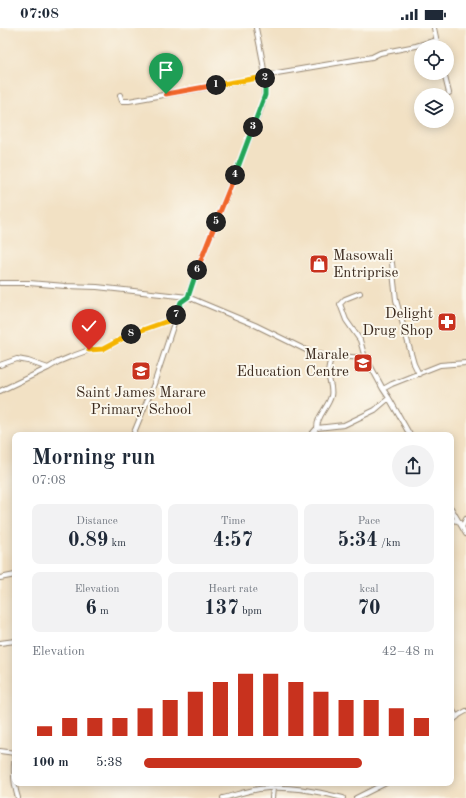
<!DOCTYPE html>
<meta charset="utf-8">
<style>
body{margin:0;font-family:"Old Standard TT",serif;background:#f2f2f3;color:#1f2937;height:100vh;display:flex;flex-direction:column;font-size:15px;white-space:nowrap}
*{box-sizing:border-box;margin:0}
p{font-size:13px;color:#747a83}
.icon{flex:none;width:22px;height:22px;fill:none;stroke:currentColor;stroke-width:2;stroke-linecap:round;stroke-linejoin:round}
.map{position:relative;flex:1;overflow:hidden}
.side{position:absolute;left:12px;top:404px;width:442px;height:354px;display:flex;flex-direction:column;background:#fff;border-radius:8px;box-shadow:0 2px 10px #0003}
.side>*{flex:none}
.controls{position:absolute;left:414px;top:12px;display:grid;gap:8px}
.controls a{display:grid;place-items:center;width:40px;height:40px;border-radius:50%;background:#fff;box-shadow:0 2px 10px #0003;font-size:20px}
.pin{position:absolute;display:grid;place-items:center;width:34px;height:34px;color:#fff;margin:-41px -17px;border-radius:50% 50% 50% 0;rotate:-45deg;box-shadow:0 0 4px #0007}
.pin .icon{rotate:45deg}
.km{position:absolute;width:20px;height:20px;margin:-10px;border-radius:50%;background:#222;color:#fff;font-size:11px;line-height:20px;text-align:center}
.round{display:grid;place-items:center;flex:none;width:42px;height:42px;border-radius:21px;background:#f2f2f3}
.head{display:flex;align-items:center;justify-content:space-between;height:68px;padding:0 20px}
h1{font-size:22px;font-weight:700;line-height:30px}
.figures{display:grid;grid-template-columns:repeat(3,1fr);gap:6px;height:68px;padding:4px 20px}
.figures div{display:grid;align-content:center;border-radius:8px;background:#f2f2f3;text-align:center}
.figures b{font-size:20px;font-weight:700}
.figures small{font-size:11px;font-weight:400}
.figures p{font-size:11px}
.chart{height:112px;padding:8px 20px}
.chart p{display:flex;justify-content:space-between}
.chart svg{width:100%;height:72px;margin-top:4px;stroke:#c8321e;stroke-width:6}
ul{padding:0 20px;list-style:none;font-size:13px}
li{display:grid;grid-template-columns:64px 48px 1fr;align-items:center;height:30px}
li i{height:10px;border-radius:5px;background:#c8321e}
.status{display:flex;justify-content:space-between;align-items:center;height:28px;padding:0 20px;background:#fff;direction:ltr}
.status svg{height:11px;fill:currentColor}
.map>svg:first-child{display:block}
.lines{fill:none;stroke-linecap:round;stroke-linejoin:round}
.minor-casing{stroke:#968671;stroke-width:6}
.minor{stroke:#fff;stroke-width:4}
.split-1-casing{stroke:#fff;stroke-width:8}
.split-2-casing{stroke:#fff;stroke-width:8}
.split-3-casing{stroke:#fff;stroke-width:8}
.split-4-casing{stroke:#fff;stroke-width:8}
.split-5-casing{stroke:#fff;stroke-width:8}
.split-6-casing{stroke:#fff;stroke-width:8}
.split-7-casing{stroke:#fff;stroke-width:8}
.split-8-casing{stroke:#fff;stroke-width:8}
.split-9-casing{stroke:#fff;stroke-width:8}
.split-1{stroke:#f0652b;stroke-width:5}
.split-2{stroke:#f5b400;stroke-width:5}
.split-3{stroke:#22a559;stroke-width:5}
.split-4{stroke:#22a559;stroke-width:5}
.split-5{stroke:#f0652b;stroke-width:5}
.split-6{stroke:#f0652b;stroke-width:5}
.split-7{stroke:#22a559;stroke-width:5}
.split-8{stroke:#f5b400;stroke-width:5}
.split-9{stroke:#f5b400;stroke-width:5}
.labels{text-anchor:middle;stroke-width:4;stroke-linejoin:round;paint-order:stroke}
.poi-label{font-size:15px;fill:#3b2a1e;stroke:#fbf7ec;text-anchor:end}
</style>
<div class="status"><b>07:08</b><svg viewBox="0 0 49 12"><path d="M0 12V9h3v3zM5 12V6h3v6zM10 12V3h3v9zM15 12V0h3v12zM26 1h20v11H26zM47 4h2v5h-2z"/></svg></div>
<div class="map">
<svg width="466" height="770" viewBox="0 0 466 770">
<rect width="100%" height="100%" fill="#fbf7ec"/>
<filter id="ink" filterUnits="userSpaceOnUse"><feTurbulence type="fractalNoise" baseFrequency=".025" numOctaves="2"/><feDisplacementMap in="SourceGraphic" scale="8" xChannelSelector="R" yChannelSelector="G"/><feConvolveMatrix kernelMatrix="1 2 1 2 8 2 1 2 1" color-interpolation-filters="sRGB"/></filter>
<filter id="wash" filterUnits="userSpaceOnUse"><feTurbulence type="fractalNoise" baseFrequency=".012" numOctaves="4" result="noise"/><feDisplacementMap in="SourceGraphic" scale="16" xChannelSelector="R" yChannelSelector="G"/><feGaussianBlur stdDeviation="0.9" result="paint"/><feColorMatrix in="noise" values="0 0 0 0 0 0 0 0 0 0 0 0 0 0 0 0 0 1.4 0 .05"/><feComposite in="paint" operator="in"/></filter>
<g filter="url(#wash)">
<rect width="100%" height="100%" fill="#f2e1c4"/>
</g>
<g filter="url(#ink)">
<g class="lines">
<g class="minor-casing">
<path id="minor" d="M434,0L438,19
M444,45L449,65
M265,47L372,29L380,25L416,18L437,12
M120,67L122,73H129L265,49
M392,235L396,272L414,336L419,346
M0,255H29L65,258L97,259L188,269L255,297L306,322L323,327L365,330L370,337L383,361L389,370L410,407
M360,265L345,271L340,276L346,292L360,312L365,330
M0,337L17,331L28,333L48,340L58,334L70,329L89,322L103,321L130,307L165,294L175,291
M383,361L392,356L440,337L466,335
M0,363L48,340
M317,400C317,387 328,380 331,368C333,360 329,353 328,346C328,340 330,333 332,327
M133,407L154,356L181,274L188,269L195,247L262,78C269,51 261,26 256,0
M311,407L317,400L344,397L375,382L389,370
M451,480L466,506
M451,492L458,493
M462,499L466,491
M0,550L15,547
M0,615L15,613
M451,680L457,689
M451,694L459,687L466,683
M0,723L15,725
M15,725C13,740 13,755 18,770
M223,770C235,767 247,763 259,761C287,757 316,763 343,770
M272,770L273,760
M356,770L386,755"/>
</g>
<use href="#minor" class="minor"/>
</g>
</g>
<g class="lines" filter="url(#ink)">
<g class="split-1-casing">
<path id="split-1" d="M166,66L216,57"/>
</g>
<g class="split-2-casing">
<path id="split-2" d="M216,57L265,49V50"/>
</g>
<g class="split-3-casing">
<path id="split-3" d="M253,99L265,67V50"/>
</g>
<g class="split-4-casing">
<path id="split-4" d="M235,147L253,99"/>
</g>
<g class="split-5-casing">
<path id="split-5" d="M216,194L235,147"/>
</g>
<g class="split-6-casing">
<path id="split-6" d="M197,242L216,194"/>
</g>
<g class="split-7-casing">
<path id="split-7" d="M176,287L181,274L188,269L197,242"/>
</g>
<g class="split-8-casing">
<path id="split-8" d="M131,306L165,294L175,291L176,287"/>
</g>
<g class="split-9-casing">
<path id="split-9" d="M89,322L103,321L131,306"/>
</g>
<use href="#split-1" class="split-1"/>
<use href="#split-2" class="split-2"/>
<use href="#split-3" class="split-3"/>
<use href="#split-4" class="split-4"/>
<use href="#split-5" class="split-5"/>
<use href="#split-6" class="split-6"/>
<use href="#split-7" class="split-7"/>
<use href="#split-8" class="split-8"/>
<use href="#split-9" class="split-9"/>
</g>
<defs>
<g id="shop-square" transform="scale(1)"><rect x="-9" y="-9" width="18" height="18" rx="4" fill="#c8321e" stroke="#fbf7ec"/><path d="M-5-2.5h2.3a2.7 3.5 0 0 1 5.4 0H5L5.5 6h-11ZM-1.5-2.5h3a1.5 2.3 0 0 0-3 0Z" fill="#fff"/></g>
<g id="pharmacy-square" transform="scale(1)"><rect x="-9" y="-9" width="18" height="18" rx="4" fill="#c8321e" stroke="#fbf7ec"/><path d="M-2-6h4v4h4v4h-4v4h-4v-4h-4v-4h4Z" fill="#fff"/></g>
<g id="school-square" transform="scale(1)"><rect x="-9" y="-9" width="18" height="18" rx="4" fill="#c8321e" stroke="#fbf7ec"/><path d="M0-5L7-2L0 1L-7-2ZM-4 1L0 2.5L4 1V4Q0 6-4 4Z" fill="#fff"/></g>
</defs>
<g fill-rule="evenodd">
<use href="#shop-square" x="319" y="236"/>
<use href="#pharmacy-square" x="447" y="294"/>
<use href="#school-square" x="363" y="335"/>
<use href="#school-square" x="141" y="343"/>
</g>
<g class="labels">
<g class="poi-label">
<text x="333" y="232" text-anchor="start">Masowali<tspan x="333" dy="17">Entriprise</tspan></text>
<text x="433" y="290">Delight<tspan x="433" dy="17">Drug Shop</tspan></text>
<text x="349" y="331">Marale<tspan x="349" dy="17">Education Centre</tspan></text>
<text x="141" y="369" text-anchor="middle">Saint James Marare<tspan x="141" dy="17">Primary School</tspan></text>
</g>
</g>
</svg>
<div class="controls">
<a><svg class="icon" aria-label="locate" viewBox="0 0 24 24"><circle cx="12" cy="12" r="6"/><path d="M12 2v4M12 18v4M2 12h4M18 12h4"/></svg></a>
<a><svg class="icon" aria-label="layers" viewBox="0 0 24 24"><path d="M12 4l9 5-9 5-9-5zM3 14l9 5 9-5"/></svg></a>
</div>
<div class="pin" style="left:166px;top:66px;background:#1e9e55"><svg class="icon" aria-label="arrive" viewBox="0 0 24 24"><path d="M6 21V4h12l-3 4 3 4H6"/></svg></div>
<div class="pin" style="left:89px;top:322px;background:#d93025"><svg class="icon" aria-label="check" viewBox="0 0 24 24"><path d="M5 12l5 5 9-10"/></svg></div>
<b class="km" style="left:216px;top:57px">1</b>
<b class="km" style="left:265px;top:50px">2</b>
<b class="km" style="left:253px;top:99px">3</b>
<b class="km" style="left:235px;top:147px">4</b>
<b class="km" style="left:216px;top:194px">5</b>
<b class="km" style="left:197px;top:242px">6</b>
<b class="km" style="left:176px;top:287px">7</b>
<b class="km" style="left:131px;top:306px">8</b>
<section class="side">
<div class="head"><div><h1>Morning run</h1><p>07:08</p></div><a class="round"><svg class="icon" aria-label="share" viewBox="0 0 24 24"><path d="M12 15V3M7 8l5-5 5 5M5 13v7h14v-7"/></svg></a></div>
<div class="figures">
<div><p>Distance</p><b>0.89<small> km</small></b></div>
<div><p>Time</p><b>4:57</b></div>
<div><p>Pace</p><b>5:34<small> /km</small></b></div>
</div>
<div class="figures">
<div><p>Elevation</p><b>6<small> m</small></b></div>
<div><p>Heart rate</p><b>137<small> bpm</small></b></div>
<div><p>kcal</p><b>70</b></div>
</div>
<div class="chart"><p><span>Elevation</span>42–48 m</p>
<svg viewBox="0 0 160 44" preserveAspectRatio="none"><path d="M5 44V38M15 44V33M25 44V33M35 44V33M45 44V27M55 44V22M65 44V17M75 44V11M85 44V6M95 44V6M105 44V11M115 44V17M125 44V22M135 44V22M145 44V27M155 44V33"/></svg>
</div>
<ul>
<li><b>100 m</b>5:38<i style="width:75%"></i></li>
</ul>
</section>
</div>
